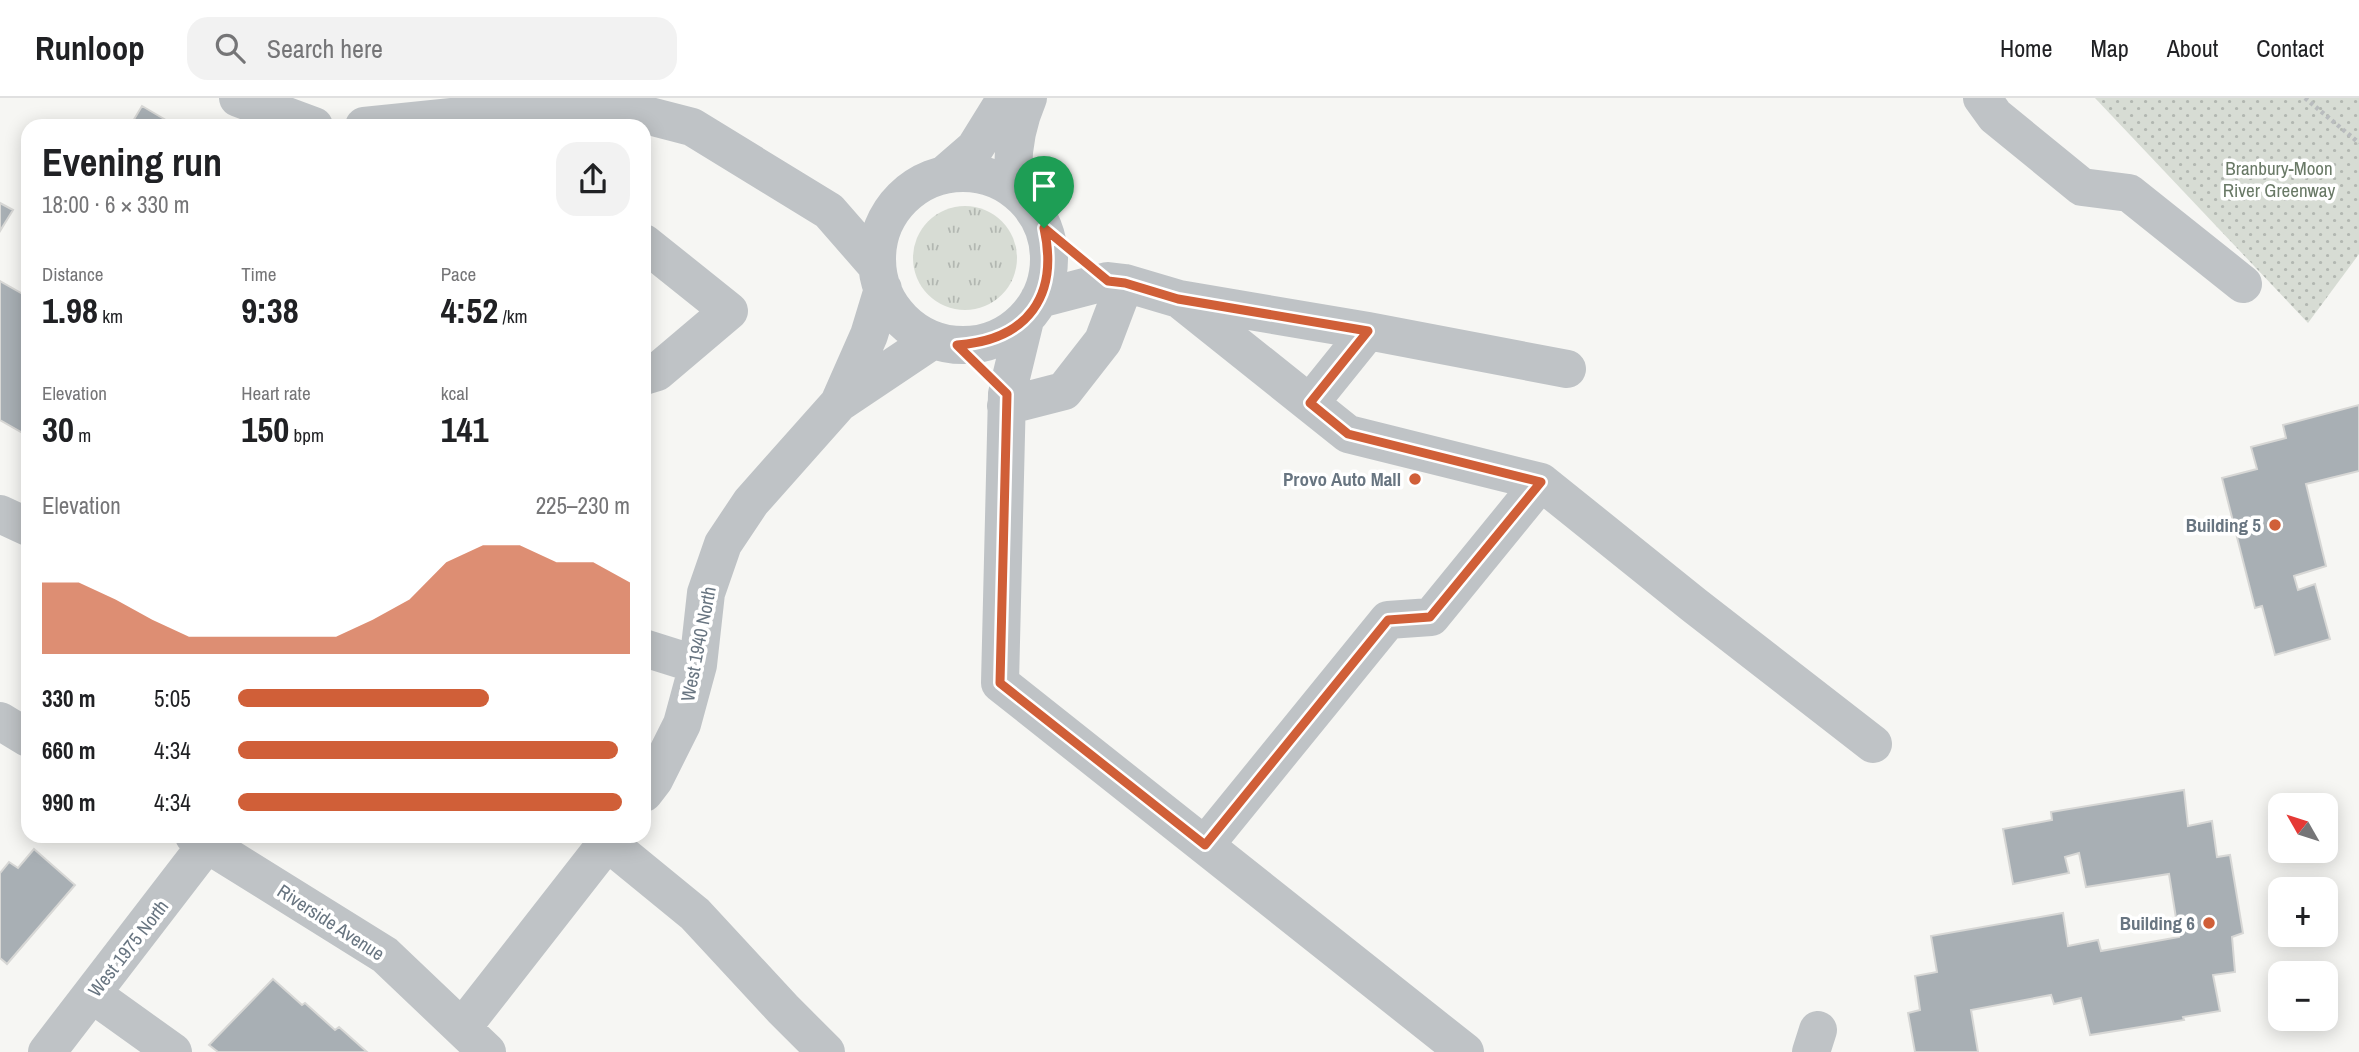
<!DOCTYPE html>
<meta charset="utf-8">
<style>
body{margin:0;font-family:"Archivo Narrow",sans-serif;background:#f2f2f2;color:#202124;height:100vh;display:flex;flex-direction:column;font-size:26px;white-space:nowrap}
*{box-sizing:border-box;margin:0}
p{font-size:23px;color:#757577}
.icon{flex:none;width:38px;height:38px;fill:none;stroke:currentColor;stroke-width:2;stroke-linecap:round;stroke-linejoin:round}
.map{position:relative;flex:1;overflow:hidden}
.sheet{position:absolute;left:21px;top:21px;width:630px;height:724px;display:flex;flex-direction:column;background:#fff;border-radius:21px;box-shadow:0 4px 18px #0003}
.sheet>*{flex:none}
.needle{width:46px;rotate:309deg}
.fabs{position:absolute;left:2268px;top:695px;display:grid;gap:14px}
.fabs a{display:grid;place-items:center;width:70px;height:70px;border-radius:14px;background:#fff;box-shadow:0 4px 18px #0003;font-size:35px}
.pin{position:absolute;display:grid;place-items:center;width:60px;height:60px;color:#fff;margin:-72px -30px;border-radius:50% 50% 50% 0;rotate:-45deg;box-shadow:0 0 7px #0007}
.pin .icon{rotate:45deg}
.round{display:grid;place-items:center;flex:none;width:74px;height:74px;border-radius:21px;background:#f2f2f2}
.headline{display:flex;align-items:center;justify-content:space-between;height:119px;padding:0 21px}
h1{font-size:38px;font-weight:800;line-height:52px}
.figures{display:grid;grid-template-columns:repeat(3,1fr);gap:10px;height:119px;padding:7px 21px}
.figures div{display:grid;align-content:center}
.figures b{font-size:35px;font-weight:800}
.figures small{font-size:19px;font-weight:400}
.figures p{font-size:19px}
.chart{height:196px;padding:14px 21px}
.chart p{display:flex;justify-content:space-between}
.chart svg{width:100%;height:126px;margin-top:7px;fill:#d05f38;opacity:.7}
ul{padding:0 21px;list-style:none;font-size:23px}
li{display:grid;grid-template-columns:112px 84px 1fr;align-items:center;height:52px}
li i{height:18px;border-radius:9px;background:#d05f38}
header{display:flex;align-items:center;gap:42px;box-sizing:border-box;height:98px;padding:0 35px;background:#fff;border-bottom:2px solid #e0e0e0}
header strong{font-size:33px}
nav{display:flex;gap:38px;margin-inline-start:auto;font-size:24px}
.search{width:490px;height:63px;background:#f2f2f2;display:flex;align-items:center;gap:18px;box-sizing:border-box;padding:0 24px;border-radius:21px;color:#757577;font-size:26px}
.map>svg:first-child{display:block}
.grass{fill:url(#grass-tufts)}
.park{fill:url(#park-dots)}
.building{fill:#a8afb4;stroke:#d7d7d5;stroke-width:2}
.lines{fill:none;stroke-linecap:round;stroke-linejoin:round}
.path{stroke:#b9bcbe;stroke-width:4.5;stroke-dasharray:3.5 3.5;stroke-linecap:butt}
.minor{stroke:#bfc3c6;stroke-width:38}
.route-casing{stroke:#fff;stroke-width:14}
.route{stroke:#d05f38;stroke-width:9}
.poi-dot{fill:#d05f38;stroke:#fff;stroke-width:2.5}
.labels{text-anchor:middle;stroke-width:7;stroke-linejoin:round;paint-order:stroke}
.park-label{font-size:19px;fill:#697966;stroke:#fff}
.poi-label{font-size:19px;font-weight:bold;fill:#687581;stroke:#fff;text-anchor:end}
.street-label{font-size:19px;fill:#687581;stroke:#fff}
</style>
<header>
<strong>Runloop</strong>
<div class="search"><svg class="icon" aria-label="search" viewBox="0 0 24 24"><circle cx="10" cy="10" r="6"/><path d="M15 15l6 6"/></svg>Search here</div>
<nav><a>Home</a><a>Map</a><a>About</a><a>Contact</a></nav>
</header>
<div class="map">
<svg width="2359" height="954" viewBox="0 0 2359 954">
<defs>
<pattern id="grass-tufts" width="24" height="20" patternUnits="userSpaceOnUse" patternTransform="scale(1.75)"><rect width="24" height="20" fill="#d7dcd4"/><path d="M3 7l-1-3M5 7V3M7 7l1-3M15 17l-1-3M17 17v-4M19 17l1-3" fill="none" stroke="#b2b7b1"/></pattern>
<pattern id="park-dots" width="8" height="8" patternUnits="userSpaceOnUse" patternTransform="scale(1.75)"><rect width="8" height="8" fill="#d7dcd4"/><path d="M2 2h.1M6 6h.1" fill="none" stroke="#b2b7b1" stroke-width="1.8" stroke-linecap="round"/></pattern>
</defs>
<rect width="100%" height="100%" fill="#f6f6f3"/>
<path class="grass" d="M913 160a52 52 0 1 1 104 0a52 52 0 1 1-104 0Z"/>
<path class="park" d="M2095,0H2359V156L2308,225Z"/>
<path class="building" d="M142,8L176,28H130Z
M0,105L13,112L0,133Z
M0,183L28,199V338L0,322Z
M2359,307V373L2306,386L2326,468L2294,478L2298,492L2315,486L2330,541L2275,557L2262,508L2255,510L2222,380L2257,371L2251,349L2286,340L2283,327Z
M2184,692L2188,728L2212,723L2217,759L2230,757L2243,835L2232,839L2235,874L2213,877L2220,913L2183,919L2184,922L2090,937L2081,900L2054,906L2051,897L1971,912L1978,954H1915L1908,915L1920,912L1915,878L1937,874L1931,838L2063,815L2068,848L2098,842L2101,853L2179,839L2169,776L2086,789L2079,755L2065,759L2069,775L2013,786L2003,731L2052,722L2051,714Z
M34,751L75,787L7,866L0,860V775L9,764L18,770Z
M273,881L302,907L305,905L335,932L339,929L367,954H218L209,947Z"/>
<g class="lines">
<path class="path" d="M2305,0L2359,45"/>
<path class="minor" d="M238,0L314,28
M1982,0L1995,18L2082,89L2129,95L2243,186
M364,28L596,4L692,29L829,113L877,168
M877 161a86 86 0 1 1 172 0a86 86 0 1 1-172 0Z
M945,76L975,50L1006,0
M1014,91C1011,59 1015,30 1028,0
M644,145L729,213L657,274L644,278
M1039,201L1108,183L1125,185L1179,201L1368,233L1567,271
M1179,201L1348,336L1541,384L1694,507L1873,646
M1025,222L1007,296L1000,585L1465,954
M839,305L869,237L883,191
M1310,305L1368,233
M1006,308L1064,293L1103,243L1125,185
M0,416L28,429
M644,550L698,567
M0,623L28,640
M644,695L654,682L682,626L698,567L706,495L723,446L751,404L839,305L933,242
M194,738L385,857L487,954
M607,744L695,816L783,911L826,954
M1205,747L1388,522L1431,519L1541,384
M92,896L173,954
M462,930L612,738
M47,954L213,738
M1811,954L1818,932"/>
</g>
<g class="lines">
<g class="route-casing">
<path id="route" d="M1044,130L1108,183L1125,185L1178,201L1368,233L1310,305L1348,336L1541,384L1430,519L1388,522L1205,747L1000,585L1007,296L957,247C1028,242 1059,198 1044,130Z"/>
</g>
<use href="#route" class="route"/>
</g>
<g class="poi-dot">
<circle cx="1415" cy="381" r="7"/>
<circle cx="2275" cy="427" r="7"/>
<circle cx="2209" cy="825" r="7"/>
</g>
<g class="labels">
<g class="park-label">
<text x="2279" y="77">Branbury-Moon<tspan x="2279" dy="22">River Greenway</tspan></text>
</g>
<g class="poi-label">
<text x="1401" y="388">Provo Auto Mall</text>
<text x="2261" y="434">Building 5</text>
<text x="2195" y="832">Building 6</text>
</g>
<g class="street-label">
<text transform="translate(698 546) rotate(-79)" y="7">West 1940 North</text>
<text transform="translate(331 824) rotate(33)" y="7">Riverside Avenue</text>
<text transform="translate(128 850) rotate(-52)" y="7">West 1975 North</text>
</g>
</g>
</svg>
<div class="fabs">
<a><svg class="needle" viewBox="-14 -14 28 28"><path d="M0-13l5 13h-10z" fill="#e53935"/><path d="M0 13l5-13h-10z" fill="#757577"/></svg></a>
<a>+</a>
<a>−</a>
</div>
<div class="pin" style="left:1044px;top:130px;background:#1e9e55"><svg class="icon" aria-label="arrive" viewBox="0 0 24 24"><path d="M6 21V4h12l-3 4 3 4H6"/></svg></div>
<section class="sheet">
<div class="headline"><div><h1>Evening run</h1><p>18:00 · 6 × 330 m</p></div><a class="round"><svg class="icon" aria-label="share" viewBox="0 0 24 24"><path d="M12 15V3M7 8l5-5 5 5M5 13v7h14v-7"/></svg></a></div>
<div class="figures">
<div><p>Distance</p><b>1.98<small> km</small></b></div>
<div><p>Time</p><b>9:38</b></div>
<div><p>Pace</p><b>4:52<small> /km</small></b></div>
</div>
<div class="figures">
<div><p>Elevation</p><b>30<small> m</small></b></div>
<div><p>Heart rate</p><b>150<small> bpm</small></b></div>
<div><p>kcal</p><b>141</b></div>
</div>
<div class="chart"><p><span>Elevation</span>225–230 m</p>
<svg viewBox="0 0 160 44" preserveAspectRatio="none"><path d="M0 44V19L10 19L20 25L30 32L40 38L50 38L60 38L70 38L80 38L90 32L100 25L110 12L120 6L130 6L140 12L150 12L160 19V44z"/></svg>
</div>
<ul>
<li><b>330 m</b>5:05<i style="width:64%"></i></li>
<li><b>660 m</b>4:34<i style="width:97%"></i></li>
<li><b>990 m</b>4:34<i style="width:98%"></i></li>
</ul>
</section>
</div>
